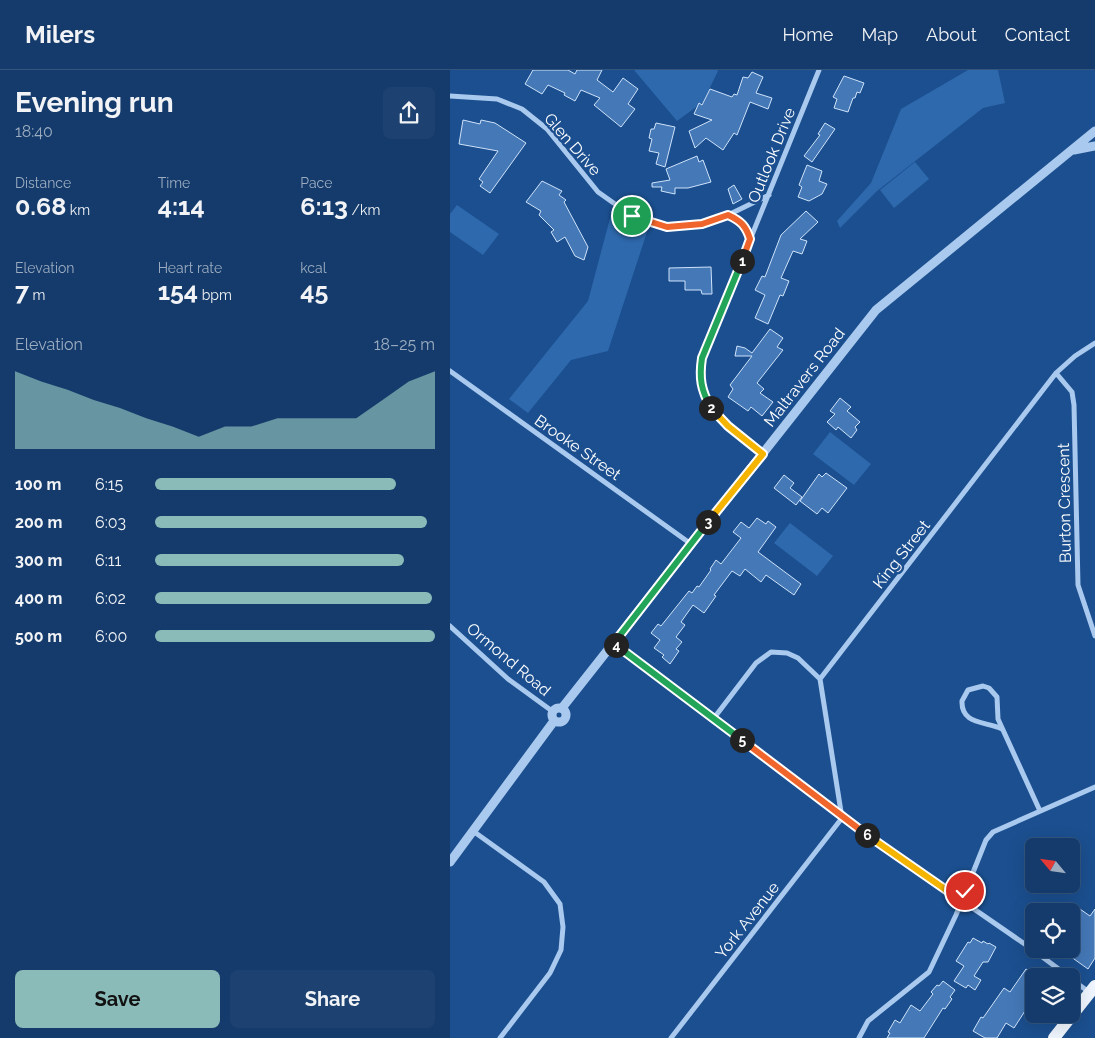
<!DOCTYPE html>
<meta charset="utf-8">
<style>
body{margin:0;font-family:Raleway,sans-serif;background:#1d4271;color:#f1f3f6;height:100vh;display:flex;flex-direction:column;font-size:19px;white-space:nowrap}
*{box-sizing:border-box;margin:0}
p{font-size:16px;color:#9dadc1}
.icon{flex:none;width:28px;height:28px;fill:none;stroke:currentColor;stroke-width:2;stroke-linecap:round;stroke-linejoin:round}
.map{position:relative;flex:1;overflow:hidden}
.side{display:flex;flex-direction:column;background:#143b6b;width:450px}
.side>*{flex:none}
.needle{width:32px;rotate:299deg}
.buttons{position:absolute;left:575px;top:768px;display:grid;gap:10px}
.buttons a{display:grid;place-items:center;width:55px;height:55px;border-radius:8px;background:#143b6b;box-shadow:0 5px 20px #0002,0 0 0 1px #33557e;font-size:25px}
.pin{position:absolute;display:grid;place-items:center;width:42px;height:42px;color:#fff;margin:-21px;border:2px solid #fff;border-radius:50%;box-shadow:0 1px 5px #0007}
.km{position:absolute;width:25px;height:25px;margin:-12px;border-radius:50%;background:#222;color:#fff;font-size:14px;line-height:25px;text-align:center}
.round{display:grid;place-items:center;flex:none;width:52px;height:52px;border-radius:8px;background:#1d4271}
.overview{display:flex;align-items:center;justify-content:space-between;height:85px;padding:0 15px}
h1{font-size:28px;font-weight:700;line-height:38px}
.metrics{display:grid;grid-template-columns:repeat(3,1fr);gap:8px;height:85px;padding:5px 15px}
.metrics div{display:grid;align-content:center}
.metrics b{font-size:25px;font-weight:700}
.metrics small{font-size:14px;font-weight:400}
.metrics p{font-size:14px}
.chart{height:140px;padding:10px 15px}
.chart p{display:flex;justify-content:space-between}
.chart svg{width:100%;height:90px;margin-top:5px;fill:#8bbbb9;opacity:.7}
.action{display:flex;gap:10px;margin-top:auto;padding:10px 15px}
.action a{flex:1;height:58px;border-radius:8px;background:#8bbbb9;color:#111;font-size:20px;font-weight:700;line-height:58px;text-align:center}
.action a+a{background:#1d4271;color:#f1f3f6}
ul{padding:0 15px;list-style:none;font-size:16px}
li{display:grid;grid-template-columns:80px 60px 1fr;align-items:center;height:38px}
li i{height:12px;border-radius:6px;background:#8bbbb9}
header{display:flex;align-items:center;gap:30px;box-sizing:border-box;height:70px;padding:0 25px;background:#143b6b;border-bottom:1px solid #33557e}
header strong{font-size:24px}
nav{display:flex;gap:28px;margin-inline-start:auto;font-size:18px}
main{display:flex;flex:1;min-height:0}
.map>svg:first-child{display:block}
.green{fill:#2e69ad}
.building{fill:#4478b7;stroke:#cfe3fa}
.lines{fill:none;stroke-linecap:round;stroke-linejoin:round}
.minor{stroke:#a9c9ee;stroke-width:5}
.tertiary{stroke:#a9c9ee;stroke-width:9}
.primary{stroke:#f0f6ff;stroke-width:12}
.split-1-casing{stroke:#fff;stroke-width:10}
.split-2-casing{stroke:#fff;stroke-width:10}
.split-3-casing{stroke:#fff;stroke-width:10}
.split-4-casing{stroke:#fff;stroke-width:10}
.split-5-casing{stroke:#fff;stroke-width:10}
.split-6-casing{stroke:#fff;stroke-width:10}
.split-7-casing{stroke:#fff;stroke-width:10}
.split-1{stroke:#f0652b;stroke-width:6}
.split-2{stroke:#22a559;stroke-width:6}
.split-3{stroke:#f5b400;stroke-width:6}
.split-4{stroke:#22a559;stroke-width:6}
.split-5{stroke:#22a559;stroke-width:6}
.split-6{stroke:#f0652b;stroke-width:6}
.split-7{stroke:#f5b400;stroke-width:6}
.labels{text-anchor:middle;stroke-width:5;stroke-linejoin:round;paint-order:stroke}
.street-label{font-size:16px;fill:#fff;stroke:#1b4f8f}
</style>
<header>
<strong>Milers</strong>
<nav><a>Home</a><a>Map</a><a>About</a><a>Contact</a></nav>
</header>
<main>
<section class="side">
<div class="overview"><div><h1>Evening run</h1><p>18:40</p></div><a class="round"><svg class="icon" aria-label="share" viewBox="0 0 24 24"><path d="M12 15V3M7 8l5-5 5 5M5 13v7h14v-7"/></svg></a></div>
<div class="metrics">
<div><p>Distance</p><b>0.68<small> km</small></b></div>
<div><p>Time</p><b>4:14</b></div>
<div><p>Pace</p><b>6:13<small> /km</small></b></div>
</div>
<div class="metrics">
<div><p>Elevation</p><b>7<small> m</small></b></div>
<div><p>Heart rate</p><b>154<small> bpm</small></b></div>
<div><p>kcal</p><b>45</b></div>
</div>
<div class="chart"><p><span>Elevation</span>18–25 m</p>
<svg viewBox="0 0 160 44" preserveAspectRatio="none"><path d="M0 44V6L10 11L20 15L30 20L40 24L50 29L60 33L70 38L80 33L90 33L100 29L110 29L120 29L130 29L140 20L150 11L160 6V44z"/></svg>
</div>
<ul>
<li><b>100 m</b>6:15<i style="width:86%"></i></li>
<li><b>200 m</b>6:03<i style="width:97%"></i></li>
<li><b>300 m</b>6:11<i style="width:89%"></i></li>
<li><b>400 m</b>6:02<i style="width:99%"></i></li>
<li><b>500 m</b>6:00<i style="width:100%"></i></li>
</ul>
<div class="action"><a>Save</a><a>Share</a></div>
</section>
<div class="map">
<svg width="645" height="968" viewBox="0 0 645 968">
<rect width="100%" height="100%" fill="#1b4f8f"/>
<path class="green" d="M184,0H267L268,1L253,32L227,51Z
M518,0H548L555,33L533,38L427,121L390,158L387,151L421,113L451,39Z
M465,92L479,109L444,138L430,120Z
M7,135L49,164L33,185L0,162V144Z
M163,137L181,150L199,156L158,281L121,290L78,343L59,329L138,231Z
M380,362L421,394L404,415L363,384Z
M340,453L383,486L367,506L324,473Z"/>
<path class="building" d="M83,0H118L125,4L127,0H152L147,10L163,22L173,8L188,19L178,34L185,39L171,57L144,35L150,28L131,20L125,31L114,25L115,23L98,15L92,24L75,14Z
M302,2L313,7L306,23L322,28L318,39L300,32L287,65L284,63L273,80L256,68L245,78L239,61L262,50L244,44L249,33L252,35L260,19L282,27L284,24L287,25L293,7L298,8Z
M394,6L414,13L410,23L407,22L405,28H403L398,42L384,38L387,29L383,27Z
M13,50L30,54L31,50L45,53L76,73L40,123L30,116L33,112L29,109L48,81L9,74Z
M206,53L225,57L215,97L206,94L209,83L199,81L202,69L199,68L201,59H204Z
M375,53L385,59L362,92L354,86L370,65L368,64Z
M247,86L249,92L253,90L261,112L238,118H225V124L211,121L212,117H202V113L220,110L216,99Z
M357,95L372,101L369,111L377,114L372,124L359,131L348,127L352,117L349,115Z
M92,111L112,121L109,125L116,130L114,132L138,177L134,190L125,186L115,167L107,172L101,162L104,160L89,145L91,141L76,132Z
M284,115L292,129L283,134L278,119Z
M356,141L368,152L350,169L357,171L352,184L343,181L331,208L339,211L333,226L330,225L318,254L305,248L315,225L305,220L312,206L315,207L331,165Z
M261,197L262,224H252L251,220H235V211H219V198Z
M320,259L333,268L327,277L333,280L307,313L314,319L310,323L323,332L312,346L301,337L298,341L278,327L283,319L280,315L302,286H285L287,276L295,278L302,283Z
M390,328L401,337L397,341L410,352L405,357L407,360L401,368L388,357L386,360L377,352L385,344L380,341Z
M376,403L397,418L378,443L372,438L367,444L350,431L369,404L372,407Z
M334,405L344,413L340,418L352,427L346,435L324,418Z
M307,448L316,454L318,451L326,457L308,482L351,514L344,525L316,505L311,512L295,499L290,506L282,501L264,525L266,526L254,543L243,535L231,552L235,555L226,567L232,572L226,579L229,581L220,594L212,587L214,585L204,578L210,570L201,563L208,554L211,556L239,521L242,523L247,516L249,517L261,500L260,499L266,490L271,494L291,468L283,462L291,452L299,458Z
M627,837L640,846L645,839V888L638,899L610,879H621V844Z
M523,868L532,873L533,871L538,874L539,873L546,877L538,892H533L524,906L531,910L525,920L518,915L516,918L504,911L514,896L506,891L518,872L520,873Z
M576,899L584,904V927L564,958L556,953L547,968H535L523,961L531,947L533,948L554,918L560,922Z
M493,911L505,920L500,927L502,929L495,939L493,938L474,968H437L440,963L438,962L445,950L450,953L461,935L470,941L483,924L481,922L487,915L489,916Z"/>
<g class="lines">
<path class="minor" d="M0,26L47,29L72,39L97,59L148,122L182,146L217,157L252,154L278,145L319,125
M278,145C291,151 296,156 300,169
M0,301L241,474
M606,303L622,322L624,335L628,515L645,566
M313,384C278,355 245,339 252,288L369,0
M0,556L58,609L102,641
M163,573L392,748L579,877L618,906
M264,648L306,593L321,582L337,583L348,588L370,609
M552,659C536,651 511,655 512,631L518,620L533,616L539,618L547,627L548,649L590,741
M23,761L94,812L110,834L113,857L111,880L100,903L50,968
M621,909L639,922
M221,968L392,748L370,609L606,303L625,286L645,273
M409,968L418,951L479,902L506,845L536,770L543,762L645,717"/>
<path class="tertiary" d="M624,80L645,76
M102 645a7 7 0 1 1 14 0a7 7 0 1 1-14 0Z
M112,638L426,240L645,61
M0,792L104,651"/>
<path class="primary" d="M604,968L645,916"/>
</g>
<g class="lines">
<g class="split-1-casing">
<path id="split-1" d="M182,146L217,157L252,154L278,145C291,151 296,156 300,169L292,191"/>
</g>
<g class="split-2-casing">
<path id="split-2" d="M261,338C251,320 249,308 252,288L292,191"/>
</g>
<g class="split-3-casing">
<path id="split-3" d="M258,452L313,384L278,356L261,338"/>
</g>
<g class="split-4-casing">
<path id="split-4" d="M166,575L164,573L258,452"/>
</g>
<g class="split-5-casing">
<path id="split-5" d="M166,575L292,670"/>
</g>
<g class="split-6-casing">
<path id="split-6" d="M292,670L417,765"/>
</g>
<g class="split-7-casing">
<path id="split-7" d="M417,765L512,831L515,821"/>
</g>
<use href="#split-1" class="split-1"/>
<use href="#split-2" class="split-2"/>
<use href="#split-3" class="split-3"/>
<use href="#split-4" class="split-4"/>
<use href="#split-5" class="split-5"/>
<use href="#split-6" class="split-6"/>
<use href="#split-7" class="split-7"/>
</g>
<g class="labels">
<g class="street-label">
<text transform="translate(123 74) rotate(49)" y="6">Glen Drive</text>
<text transform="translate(321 85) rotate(-68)" y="6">Outlook Drive</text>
<text transform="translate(354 307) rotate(-52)" y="6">Maltravers Road</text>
<text transform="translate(128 377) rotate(35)" y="6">Brooke Street</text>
<text transform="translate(614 433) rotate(-91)" y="6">Burton Crescent</text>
<text transform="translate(451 484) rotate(-52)" y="6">King Street</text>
<text transform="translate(59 589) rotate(40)" y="6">Ormond Road</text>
<text transform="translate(297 850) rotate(-52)" y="6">York Avenue</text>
</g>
</g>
</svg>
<div class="buttons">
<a><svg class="needle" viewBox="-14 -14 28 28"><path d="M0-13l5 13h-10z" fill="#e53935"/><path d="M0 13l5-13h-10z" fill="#9dadc1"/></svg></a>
<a><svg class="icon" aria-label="locate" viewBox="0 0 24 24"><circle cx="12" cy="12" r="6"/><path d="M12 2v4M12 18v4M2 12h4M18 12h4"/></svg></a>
<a><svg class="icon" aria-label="layers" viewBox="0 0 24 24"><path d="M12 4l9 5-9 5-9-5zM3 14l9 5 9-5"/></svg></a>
</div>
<div class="pin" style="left:182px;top:146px;background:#1e9e55"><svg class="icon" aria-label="arrive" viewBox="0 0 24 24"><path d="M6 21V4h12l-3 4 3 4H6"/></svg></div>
<div class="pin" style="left:515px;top:821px;background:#d93025"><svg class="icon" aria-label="check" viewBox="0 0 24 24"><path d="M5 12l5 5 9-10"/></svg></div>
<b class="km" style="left:292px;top:191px">1</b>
<b class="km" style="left:261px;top:338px">2</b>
<b class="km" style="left:258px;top:452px">3</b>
<b class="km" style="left:166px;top:575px">4</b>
<b class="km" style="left:292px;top:670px">5</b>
<b class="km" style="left:417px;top:765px">6</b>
</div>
</main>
